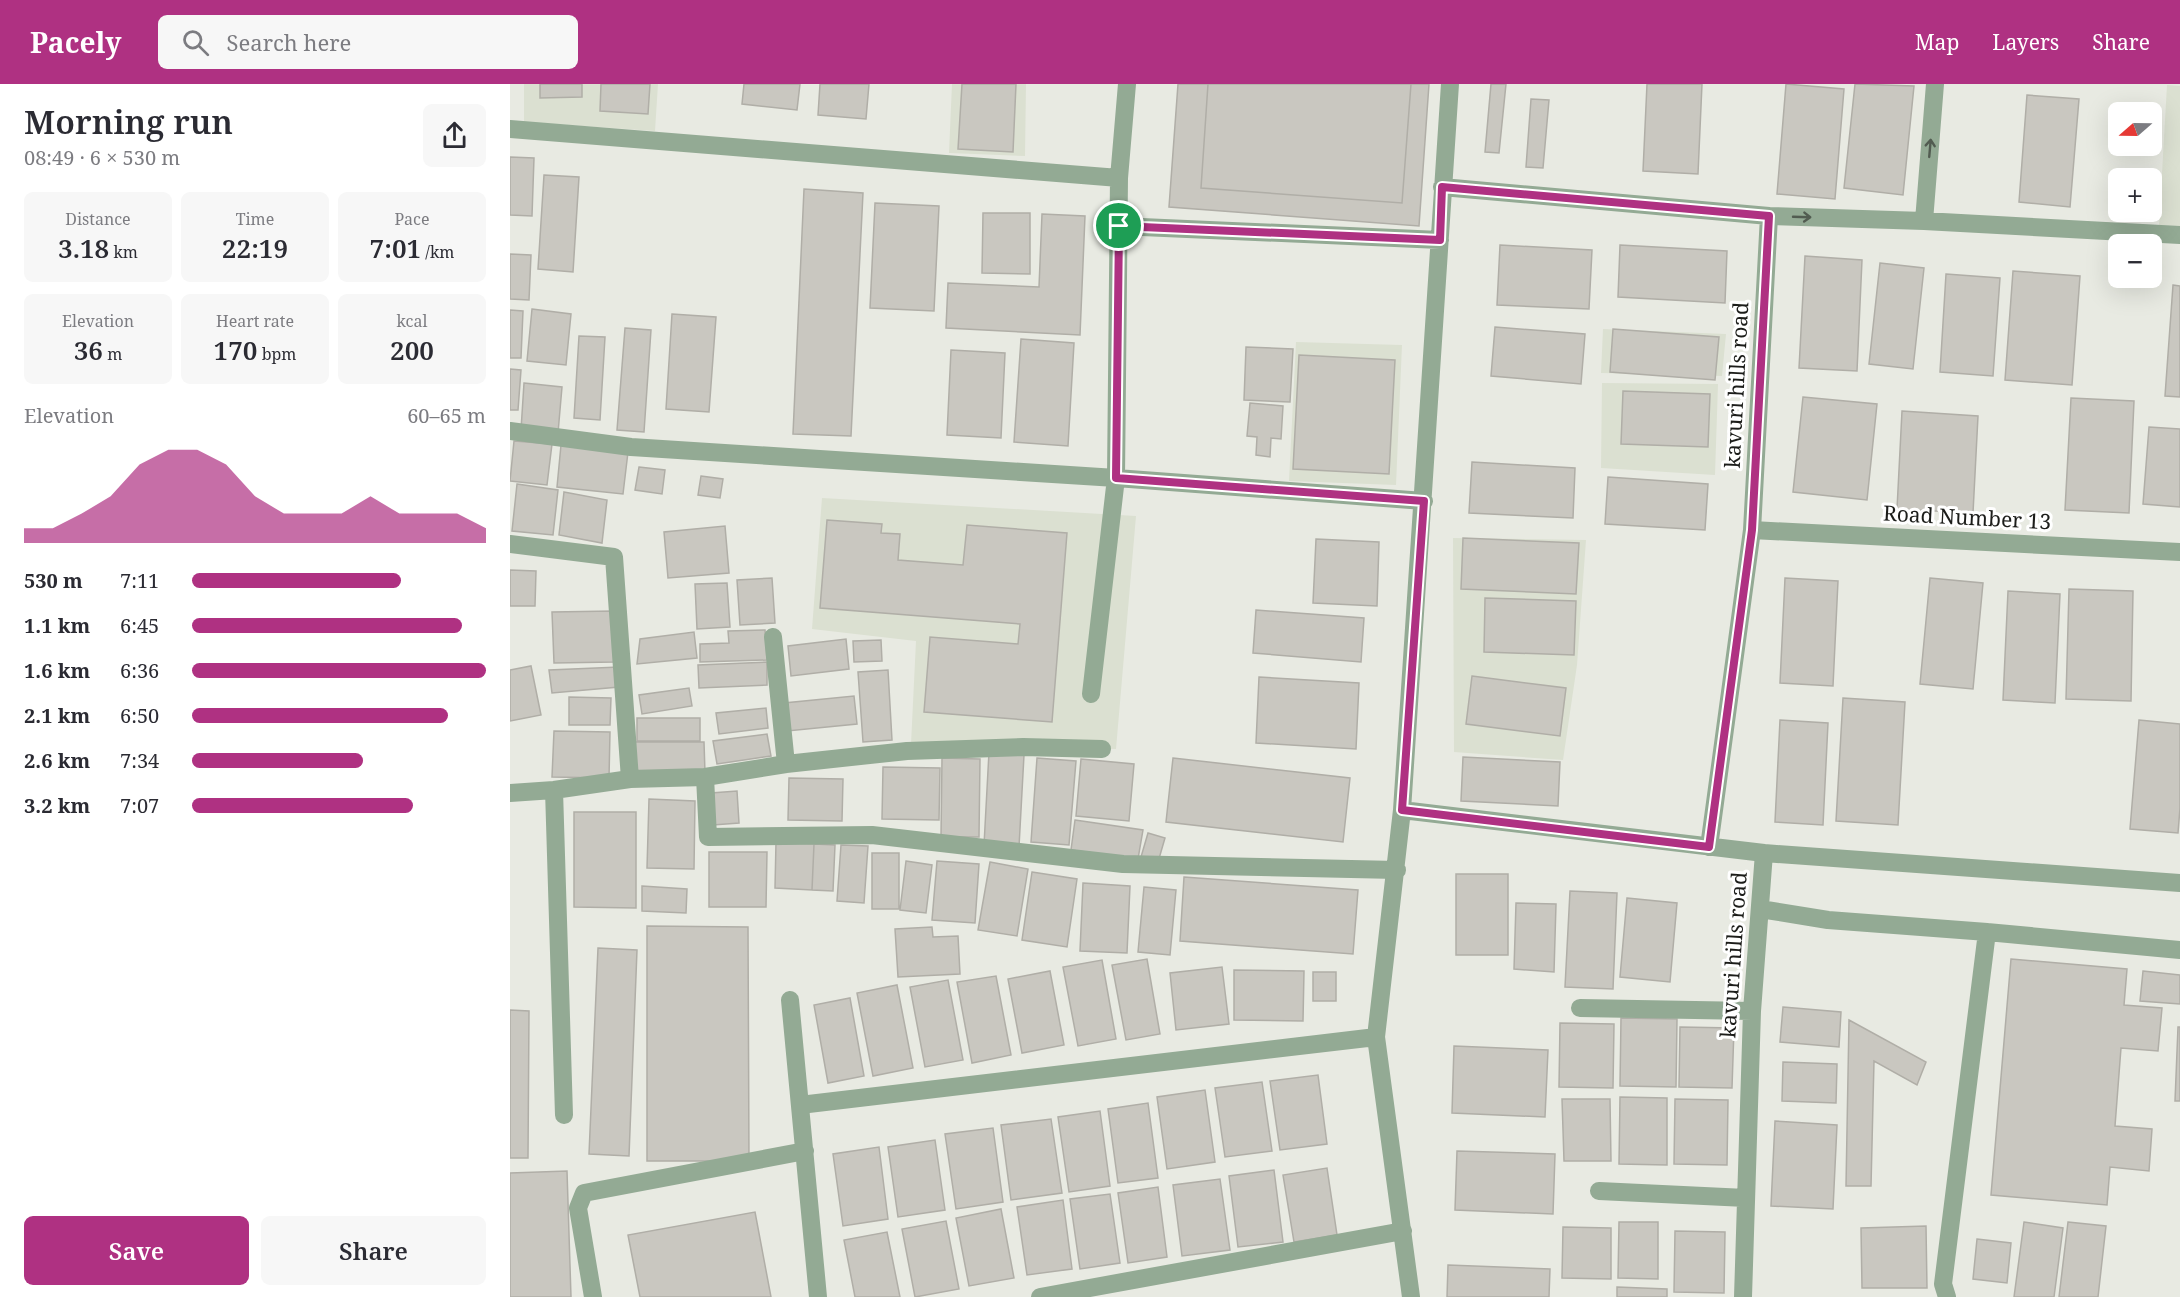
<!DOCTYPE html>
<meta charset="utf-8">
<style>
body{margin:0;font-family:"Noto Serif",serif;background:#f7f7f7;color:#2b2b33;height:100vh;display:flex;flex-direction:column;font-size:22px;white-space:nowrap}
*{box-sizing:border-box;margin:0}
p{font-size:20px;color:#7c7c81}
.icon{flex:none;width:33px;height:33px;fill:none;stroke:currentColor;stroke-width:2;stroke-linecap:round;stroke-linejoin:round}
.map{position:relative;flex:1;overflow:hidden}
.drawer{display:flex;flex-direction:column;background:#fff;width:510px}
.drawer>*{flex:none}
.needle{width:39px;rotate:250deg}
.buttons{position:absolute;left:1598px;top:18px;display:grid;gap:12px}
.buttons a{display:grid;place-items:center;width:54px;height:54px;border-radius:9px;background:#fff;box-shadow:0 6px 24px #0002;font-size:30px}
.pin{position:absolute;display:grid;place-items:center;width:51px;height:51px;color:#fff;margin:-26px;border:3px solid #fff;border-radius:50%;box-shadow:0 2px 6px #0007}
.round{display:grid;place-items:center;flex:none;width:63px;height:63px;border-radius:9px;background:#f7f7f7}
.headline{display:flex;align-items:center;justify-content:space-between;height:102px;padding:0 24px}
h1{font-size:33px;font-weight:600;line-height:45px}
.stats{display:grid;grid-template-columns:repeat(3,1fr);gap:9px;height:102px;padding:6px 24px}
.stats div{display:grid;align-content:center;border-radius:9px;background:#f7f7f7;text-align:center}
.stats b{font-size:26px;font-weight:600}
.stats small{font-size:16px;font-weight:400}
.stats p{font-size:16px}
.chart{height:168px;padding:12px 24px}
.chart p{display:flex;justify-content:space-between}
.chart svg{width:100%;height:108px;margin-top:6px;fill:#af3182;opacity:.7}
.button{display:flex;gap:12px;margin-top:auto;padding:12px 24px}
.button a{flex:1;height:69px;border-radius:9px;background:#af3182;color:#fff;font-size:24px;font-weight:600;line-height:69px;text-align:center}
.button a+a{background:#f7f7f7;color:#2b2b33}
ul{padding:0 24px;list-style:none;font-size:20px}
li{display:grid;grid-template-columns:96px 72px 1fr;align-items:center;height:45px}
li i{height:15px;border-radius:8px;background:#af3182}
header{display:flex;align-items:center;gap:36px;box-sizing:border-box;height:84px;padding:0 30px;background:#af3182;color:#fff}
header strong{font-size:28px}
nav{display:flex;gap:33px;margin-inline-start:auto;font-size:21px}
.search{width:420px;height:54px;background:#f7f7f7;display:flex;align-items:center;gap:15px;box-sizing:border-box;padding:0 21px;border-radius:9px;color:#7c7c81;font-size:22px}
main{display:flex;flex:1;min-height:0}
.map>svg:first-child{display:block}
.built{fill:#dbe0d1}
.building{fill:#c9c7c0;stroke:#b0aea7;stroke-width:1.5}
.lines{fill:none;stroke-linecap:round;stroke-linejoin:round}
.minor{stroke:#93aa94;stroke-width:18}
.oneway{stroke:#525c51}
.route-casing{stroke:#fff;stroke-width:12}
.route{stroke:#af3182;stroke-width:8}
.labels{text-anchor:middle;stroke-width:6;stroke-linejoin:round;paint-order:stroke}
.street-label{font-size:21px;fill:#1c1d1a;stroke:#fff}
</style>
<header>
<strong>Pacely</strong>
<div class="search"><svg class="icon" aria-label="search" viewBox="0 0 24 24"><circle cx="10" cy="10" r="6"/><path d="M15 15l6 6"/></svg>Search here</div>
<nav><a>Map</a><a>Layers</a><a>Share</a></nav>
</header>
<main>
<section class="drawer">
<div class="headline"><div><h1>Morning run</h1><p>08:49 · 6 × 530 m</p></div><a class="round"><svg class="icon" aria-label="share" viewBox="0 0 24 24"><path d="M12 15V3M7 8l5-5 5 5M5 13v7h14v-7"/></svg></a></div>
<div class="stats">
<div><p>Distance</p><b>3.18<small> km</small></b></div>
<div><p>Time</p><b>22:19</b></div>
<div><p>Pace</p><b>7:01<small> /km</small></b></div>
</div>
<div class="stats">
<div><p>Elevation</p><b>36<small> m</small></b></div>
<div><p>Heart rate</p><b>170<small> bpm</small></b></div>
<div><p>kcal</p><b>200</b></div>
</div>
<div class="chart"><p><span>Elevation</span>60–65 m</p>
<svg viewBox="0 0 160 44" preserveAspectRatio="none"><path d="M0 44V38L10 38L20 32L30 25L40 12L50 6L60 6L70 12L80 25L90 32L100 32L110 32L120 25L130 32L140 32L150 32L160 38V44z"/></svg>
</div>
<ul>
<li><b>530 m</b>7:11<i style="width:71%"></i></li>
<li><b>1.1 km</b>6:45<i style="width:92%"></i></li>
<li><b>1.6 km</b>6:36<i style="width:100%"></i></li>
<li><b>2.1 km</b>6:50<i style="width:87%"></i></li>
<li><b>2.6 km</b>7:34<i style="width:58%"></i></li>
<li><b>3.2 km</b>7:07<i style="width:75%"></i></li>
</ul>
<div class="button"><a>Save</a><a>Share</a></div>
</section>
<div class="map">
<svg width="1670" height="1213" viewBox="0 0 1670 1213">
<rect width="100%" height="100%" fill="#e8eae2"/>
<path class="built" d="M14,0H148L145,47L14,38Z
M442,0H516L515,72L439,69Z
M1657,1L1670,2V143L1649,142Z
M1093,245L1216,250L1212,292L1091,289Z
M786,258L892,261L886,401L779,397Z
M1092,299L1208,300L1205,391L1091,384Z
M312,414L626,432L606,665L401,660L406,557L302,545Z
M943,454L1076,456L1067,581L1053,676L944,668Z"/>
<path class="building" d="M30,0H72V13L30,14Z
M91,0H140L138,30L90,27Z
M234,0H290L287,26L232,20Z
M310,0H359L356,35L308,31Z
M452,0H506L503,68L448,65Z
M668,0H919L909,142L659,123Z
M698,0H901L892,119L691,104Z
M981,0H996L989,69L975,68Z
M1137,0H1192L1188,90L1133,87Z
M1276,0L1334,5L1325,115L1267,110Z
M1345,0L1404,2L1393,111L1334,104Z
M1517,11L1569,15L1560,123L1509,118Z
M1021,15L1039,16L1033,84L1016,83Z
M0,73L24,74L22,132L0,131Z
M34,91L69,93L63,188L28,185Z
M294,105L353,109L341,352L283,350Z
M365,119L429,122L424,227L360,224Z
M473,129H520V190L472,189Z
M532,130L575,132L570,251L436,244L438,199L529,203Z
M990,161L1082,166L1079,225L987,221Z
M1110,161L1217,167L1215,219L1108,213Z
M0,170L21,171L19,216L0,215Z
M1295,172L1352,176L1347,287L1289,284Z
M1370,179L1414,184L1403,285L1359,280Z
M1503,187L1570,192L1562,301L1495,296Z
M1436,190L1490,194L1483,292L1430,288Z
M1663,201L1670,202V313L1655,312Z
M22,225L61,230L56,281L17,277Z
M0,226L13,227L11,274H0Z
M162,230L206,233L199,328L156,325Z
M985,243L1075,250L1071,300L981,292Z
M115,244L141,246L134,348L107,346Z
M1103,245L1209,253L1205,296L1100,288Z
M69,252L95,253L90,336L64,334Z
M511,255L564,259L558,362L504,358Z
M736,263L783,265L780,318L734,316Z
M441,266L495,269L491,354L437,351Z
M789,271L885,276L879,390L783,385Z
M0,285L11,286L8,326H0Z
M14,299L52,303L48,349L11,346Z
M1113,307L1200,310L1198,363L1111,360Z
M1293,313L1367,320L1357,416L1283,408Z
M1561,314L1624,317L1619,429L1555,426Z
M740,319L773,322L771,355L761,354L760,373L746,371L747,353L737,352Z
M1392,327L1468,332L1463,429L1387,425Z
M1639,343L1670,345V423L1633,420Z
M4,357L42,360L37,401L0,397Z
M51,361L118,368L113,410L47,403Z
M962,378L1065,384L1063,434L959,429Z
M129,383L155,386L152,410L125,406Z
M191,392L213,395L210,414L188,411Z
M1098,393L1198,400L1195,446L1095,440Z
M7,400L48,406L43,451L2,447Z
M54,408L97,416L92,459L49,451Z
M317,436L372,440L371,449L390,450L388,476L453,481L457,441L557,449L542,638L414,628L420,553L508,560L510,540L310,524Z
M215,442L219,489L158,494L154,448Z
M953,454L1069,459L1066,510L951,505Z
M806,455L869,458L867,522L803,519Z
M0,486L26,487L25,522H0Z
M262,494L265,539L230,541L227,496Z
M1275,494L1328,497L1323,602L1270,599Z
M1420,494L1473,499L1463,605L1410,600Z
M217,499L220,543L187,545L185,500Z
M1559,505L1623,507L1621,617L1556,615Z
M1498,507L1550,510L1545,619L1493,616Z
M975,514L1066,517L1064,571L974,568Z
M746,526L854,534L851,578L743,569Z
M103,527L104,578L44,579L42,528Z
M255,546L257,576L190,578V560L219,559L218,547Z
M184,548L187,574L127,580L130,555Z
M336,555L339,585L281,592L278,562Z
M371,556L372,577L344,578L343,557Z
M257,578V601L189,604L188,581Z
M21,582L31,631L0,637V586Z
M109,583V603L42,609L39,586Z
M378,586L382,656L353,658L348,588Z
M962,592L1056,604L1050,652L956,640Z
M749,593L849,599L846,665L746,659Z
M179,604L182,622L132,630L129,611Z
M344,612L347,640L277,647L274,619Z
M59,613L101,614L100,641H59Z
M1333,614L1395,618L1388,741L1326,737Z
M256,624L258,644L209,650L206,629Z
M127,634H190V657H127Z
M1270,636L1318,639L1313,741L1265,738Z
M1629,636L1670,640V724L1668,749L1620,745Z
M44,647L100,648L99,694L42,693Z
M257,650L261,672L207,680L203,657Z
M125,658H194L195,689L125,690Z
M479,668L514,671L509,763L474,761Z
M953,673L1050,678L1048,722L951,717Z
M432,674L470,675L469,753H431Z
M527,674L566,677L559,761L521,758Z
M663,674L840,694L833,758L656,738Z
M571,675L624,680L619,737L566,732Z
M373,683L430,684L429,736L372,735Z
M279,694L333,695L332,737L278,736Z
M227,707L229,739L203,741L201,709Z
M139,715L185,717L184,785L137,784Z
M64,728H126V824L64,823Z
M565,736L633,746L628,775L561,766Z
M638,749L655,754L648,778L631,773Z
M266,758L304,760L302,806L265,804Z
M304,760L325,761L323,807L302,806Z
M331,761L358,762L354,819L327,817Z
M199,768H257L256,823H199Z
M362,769H389V825H362Z
M396,777L422,781L416,829L390,826Z
M427,777L469,780L465,839L422,836Z
M480,778L518,785L507,852L468,846Z
M522,788L567,795L557,863L512,856Z
M946,790H998V871H946Z
M674,793L848,806L843,870L670,857Z
M573,799L620,802L617,869L570,867Z
M132,802L177,805L176,829L132,827Z
M634,803L666,806L660,871L628,868Z
M1060,807L1107,809L1103,905L1055,903Z
M1117,814L1167,819L1160,898L1110,893Z
M1006,819L1046,820L1044,888L1004,885Z
M137,842L238,843L239,1077H137Z
M422,843L423,853L448,852L450,890L388,893L385,845Z
M88,864L127,866L119,1072L79,1070Z
M637,875L650,950L616,956L602,881Z
M1501,875L1617,885L1614,921L1652,924L1648,967L1611,964L1605,1042L1642,1045L1639,1087L1600,1083L1597,1121L1481,1111Z
M592,876L606,955L568,962L553,883Z
M712,883L719,940L666,946L660,889Z
M724,886L794,887L793,937L724,936Z
M540,887L554,961L512,969L498,895Z
M1633,887L1670,891V920L1630,917Z
M803,888H826V917H803Z
M486,892L501,971L462,979L447,898Z
M438,896L453,976L415,983L400,903Z
M387,901L403,984L363,992L347,909Z
M340,914L354,992L318,999L304,921Z
M1273,923L1331,928L1329,963L1270,958Z
M0,926L19,927L18,1074H0Z
M1111,934L1167,935L1166,1003L1110,1002Z
M1339,936L1416,978L1407,1001L1364,977L1361,1102H1336Z
M1050,939L1104,940L1103,1004L1049,1003Z
M1170,943L1224,944L1222,1004L1169,1003Z
M1668,943H1670V1017H1665Z
M944,962L1038,966L1035,1033L942,1029Z
M1273,978L1327,980L1326,1019L1272,1017Z
M808,991L817,1060L770,1066L760,997Z
M752,998L762,1067L715,1073L705,1004Z
M695,1006L705,1078L657,1085L647,1013Z
M1110,1013L1157,1014V1081L1109,1080Z
M1052,1015H1100L1101,1077H1054Z
M1165,1015L1218,1016L1217,1081L1164,1080Z
M638,1019L648,1094L608,1099L598,1025Z
M590,1027L600,1102L559,1108L548,1033Z
M541,1035L552,1109L501,1116L491,1041Z
M1265,1037L1327,1041L1323,1125L1261,1122Z
M483,1044L493,1118L446,1125L435,1050Z
M425,1056L435,1126L388,1133L378,1063Z
M369,1063L378,1135L333,1142L323,1070Z
M947,1067L1045,1070L1043,1130L945,1126Z
M817,1084L827,1151L784,1158L773,1091Z
M764,1086L773,1158L728,1163L719,1092Z
M57,1087L61,1213H0V1089Z
M710,1095L720,1166L672,1172L663,1101Z
M648,1103L657,1173L618,1179L608,1109Z
M600,1110L610,1179L570,1185L560,1115Z
M553,1116L562,1185L517,1191L507,1123Z
M491,1125L504,1194L459,1202L446,1134Z
M245,1128L261,1213H130L118,1151Z
M436,1137L449,1205L405,1213L392,1145Z
M1109,1138H1148V1195L1108,1194Z
M1514,1138L1553,1144L1544,1213H1504Z
M1558,1138L1596,1142L1588,1213H1549Z
M1416,1142L1417,1204H1352L1351,1144Z
M1053,1143L1101,1144V1195L1052,1194Z
M1165,1147L1215,1148L1214,1209L1164,1208Z
M377,1148L390,1213H345L334,1156Z
M1467,1155L1501,1159L1497,1199L1463,1195Z
M938,1181L1040,1185L1039,1213H937Z
M1107,1203L1157,1205V1213H1107Z"/>
<g class="lines">
<path class="minor" d="M0,45L609,94
M932,103L1259,132
M1414,137L1670,151
M609,142L930,156
M0,347L121,363L606,394L914,417
M1242,446L1670,468
M0,460L104,473L120,695
M263,553L276,680
M581,610L606,394L609,94L617,0
M195,693L198,753L362,751L613,780L887,786
M44,706L54,1031
M0,709L44,706L120,695L195,693L276,680L397,667L513,663L592,665
M892,726L1254,769
M1199,763L1242,446L1259,132L1414,137L1425,0
M1250,825L1318,836L1477,848L1670,866
M280,916L308,1213
M1070,924L1242,927
M290,1021L866,953
M1089,1107L1236,1114
M83,1213L68,1124L74,1109L295,1067
M530,1213L893,1147
M901,1213L866,953L892,726L940,0
M1233,1213L1242,927L1254,769L1670,799
M1437,1213L1433,1200L1477,848"/>
</g>
<defs><path id="oneway-shaft" d="M-6 0H5M1.5-3L5.5 0L1.5 3" fill="none" stroke-width="1.6" stroke-linecap="round" stroke-linejoin="round" transform="scale(1.5)"/></defs>
<g class="oneway">
<use href="#oneway-shaft" transform="translate(1420 64) rotate(-85)"/>
<use href="#oneway-shaft" transform="translate(1292 133) rotate(2)"/>
</g>
<g class="lines">
<g class="route-casing">
<path id="route" d="M932,103L1259,132L1242,446L1199,763L892,726L914,417L606,394L609,142L930,156Z"/>
</g>
<use href="#route" class="route"/>
</g>
<g class="labels">
<g class="street-label">
<text transform="translate(1227 301) rotate(-87)" y="7">kavuri hills road</text>
<text transform="translate(1457 434) rotate(3)" y="7">Road Number 13</text>
<text transform="translate(1224 871) rotate(-86)" y="7">kavuri hills road</text>
</g>
</g>
</svg>
<div class="buttons">
<a><svg class="needle" viewBox="-14 -14 28 28"><path d="M0-13l5 13h-10z" fill="#e53935"/><path d="M0 13l5-13h-10z" fill="#7c7c81"/></svg></a>
<a>+</a>
<a>−</a>
</div>
<div class="pin" style="left:609px;top:142px;background:#1e9e55"><svg class="icon" aria-label="arrive" viewBox="0 0 24 24"><path d="M6 21V4h12l-3 4 3 4H6"/></svg></div>
</div>
</main>
